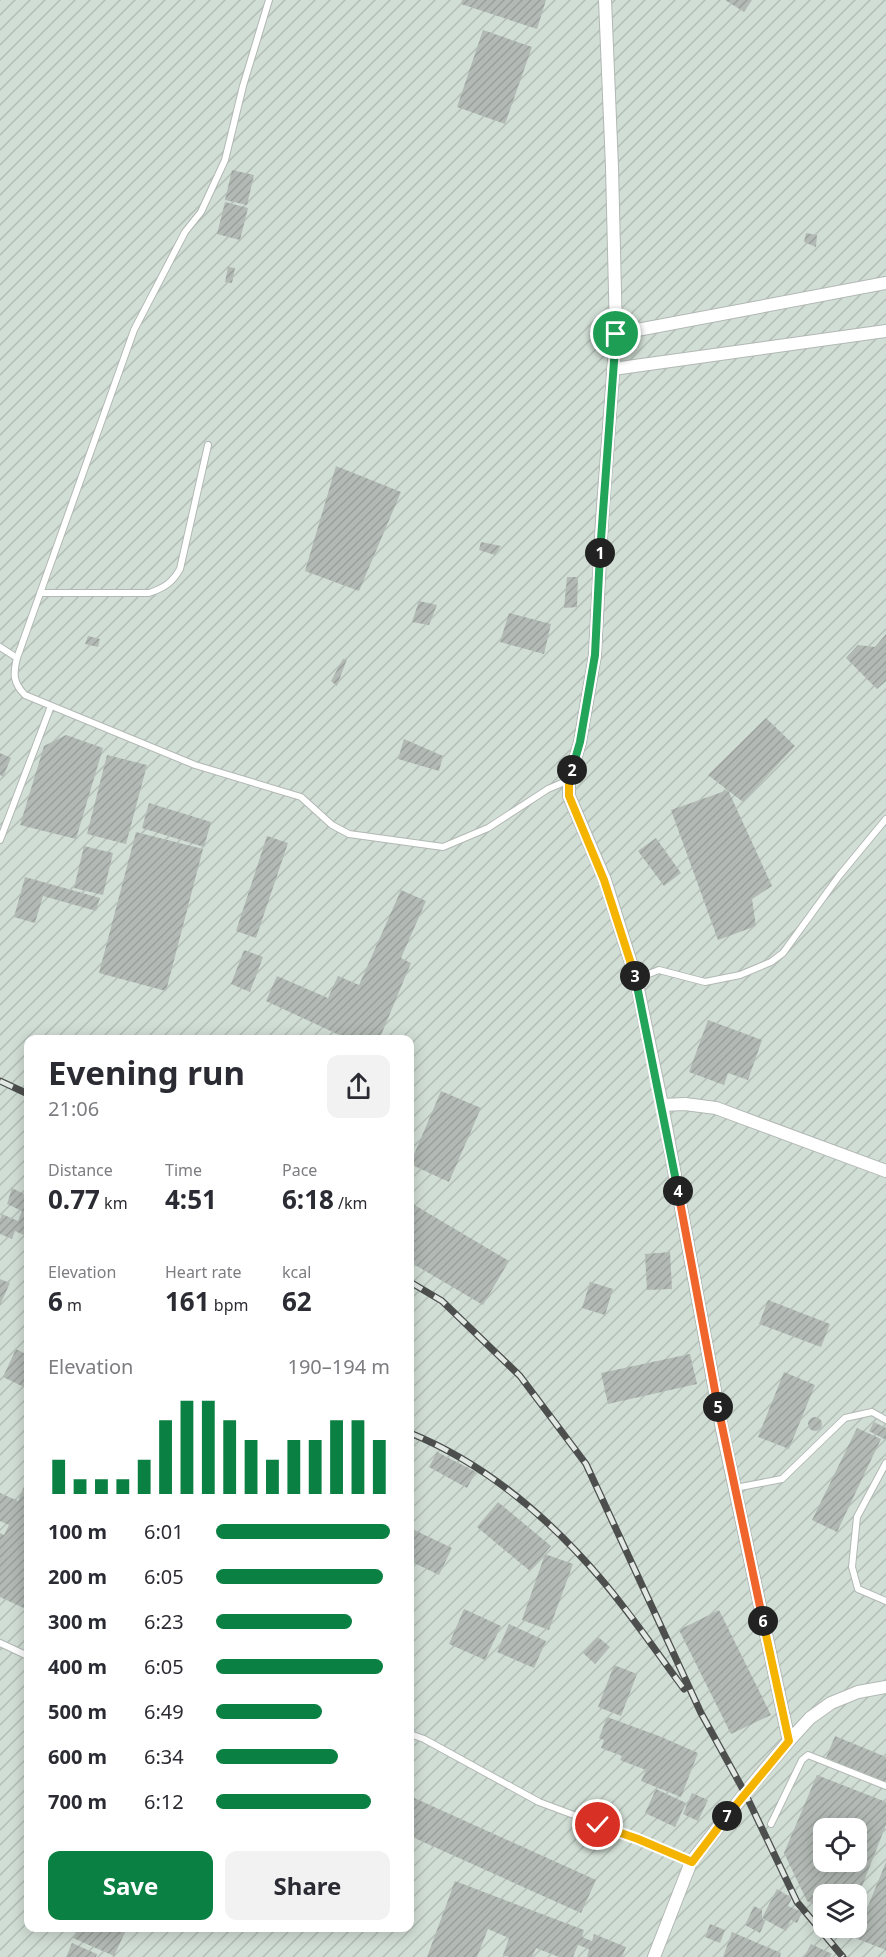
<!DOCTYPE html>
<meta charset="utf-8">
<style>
body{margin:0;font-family:"Noto Sans",sans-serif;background:#f2f2f3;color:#2b2b33;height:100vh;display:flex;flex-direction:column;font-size:22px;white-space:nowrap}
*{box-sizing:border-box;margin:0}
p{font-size:20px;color:#7c7c81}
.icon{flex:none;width:33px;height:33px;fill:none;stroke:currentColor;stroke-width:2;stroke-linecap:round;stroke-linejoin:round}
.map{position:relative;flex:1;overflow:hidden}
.drawer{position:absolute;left:24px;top:1035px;width:390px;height:897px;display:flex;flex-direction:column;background:#fff;border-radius:12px;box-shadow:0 3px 15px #0003}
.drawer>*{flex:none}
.buttons{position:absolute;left:813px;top:1818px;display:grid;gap:12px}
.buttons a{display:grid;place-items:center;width:54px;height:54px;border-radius:12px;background:#fff;box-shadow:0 3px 15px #0003;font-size:30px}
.pin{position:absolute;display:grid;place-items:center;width:51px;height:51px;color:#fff;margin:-26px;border:3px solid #fff;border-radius:50%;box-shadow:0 2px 6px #0007}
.km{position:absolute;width:30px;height:30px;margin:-15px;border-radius:50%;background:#222;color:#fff;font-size:16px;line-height:30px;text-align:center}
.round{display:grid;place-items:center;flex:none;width:63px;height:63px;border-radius:12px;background:#f2f2f3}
.headline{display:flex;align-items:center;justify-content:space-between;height:102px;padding:0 24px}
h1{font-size:33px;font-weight:700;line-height:45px}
.metrics{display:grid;grid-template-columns:repeat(3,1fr);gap:9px;height:102px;padding:6px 24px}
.metrics div{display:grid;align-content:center}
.metrics b{font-size:26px;font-weight:700}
.metrics small{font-size:16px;font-weight:400}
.metrics p{font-size:16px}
.chart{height:168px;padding:12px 24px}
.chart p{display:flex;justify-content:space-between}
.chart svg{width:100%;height:108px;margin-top:6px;stroke:#0b8043;stroke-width:6}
.action{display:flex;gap:12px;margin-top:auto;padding:12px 24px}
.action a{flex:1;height:69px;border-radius:12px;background:#0b8043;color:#fff;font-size:24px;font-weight:700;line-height:69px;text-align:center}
.action a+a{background:#f2f2f3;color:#2b2b33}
ul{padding:0 24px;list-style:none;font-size:20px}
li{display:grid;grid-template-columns:96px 72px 1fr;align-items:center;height:45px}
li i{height:15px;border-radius:8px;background:#0b8043}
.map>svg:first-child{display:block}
.industrial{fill:url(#industrial-furrows);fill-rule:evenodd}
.building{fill:url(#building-hatch);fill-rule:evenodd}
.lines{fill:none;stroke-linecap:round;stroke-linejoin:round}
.service-casing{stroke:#b2b8b4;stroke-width:8}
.minor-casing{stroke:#b2b8b4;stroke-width:14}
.service{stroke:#fff;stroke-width:6}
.minor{stroke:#fff;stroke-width:12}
.rail-casing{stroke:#4c4f4d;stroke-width:7}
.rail{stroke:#e2e9e4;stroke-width:4.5;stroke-dasharray:14;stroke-linecap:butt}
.split-1-casing{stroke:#fff;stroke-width:12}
.split-2-casing{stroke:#fff;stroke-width:12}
.split-3-casing{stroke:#fff;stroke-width:12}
.split-4-casing{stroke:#fff;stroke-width:12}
.split-5-casing{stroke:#fff;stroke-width:12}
.split-6-casing{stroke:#fff;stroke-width:12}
.split-7-casing{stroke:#fff;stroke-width:12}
.split-8-casing{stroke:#fff;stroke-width:12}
.split-1{stroke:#22a559;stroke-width:8}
.split-2{stroke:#22a559;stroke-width:8}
.split-3{stroke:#f5b400;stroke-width:8}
.split-4{stroke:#22a559;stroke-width:8}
.split-5{stroke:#f0652b;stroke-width:8}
.split-6{stroke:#f0652b;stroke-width:8}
.split-7{stroke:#f5b400;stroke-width:8}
.split-8{stroke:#f5b400;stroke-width:8}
</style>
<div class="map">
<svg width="886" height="1957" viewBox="0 0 886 1957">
<defs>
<pattern id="industrial-furrows" width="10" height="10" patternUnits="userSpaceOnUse" patternTransform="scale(1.5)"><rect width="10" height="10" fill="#d1ded5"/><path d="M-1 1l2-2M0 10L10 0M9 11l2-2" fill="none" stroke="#b2bdb6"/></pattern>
<pattern id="building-hatch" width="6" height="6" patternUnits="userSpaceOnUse" patternTransform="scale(1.5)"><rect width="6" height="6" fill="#b3bab5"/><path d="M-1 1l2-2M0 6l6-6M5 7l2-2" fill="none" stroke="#999f9a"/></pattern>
</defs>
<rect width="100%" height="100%" fill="#e2e9e4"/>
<path class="industrial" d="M0,0H886V1957H0ZM28,1040H410V1928H28ZM824,1828H856V1862H824ZM824,1894H856V1928H824Z"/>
<path class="building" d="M462,0H546L537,29L461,4Z
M725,0H752L744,12Z
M483,30L532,47L505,124L457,107Z
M232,170L254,175L247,205L225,200Z
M225,202L248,208L240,240L217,234Z
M806,233L817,235L816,247L804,242Z
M228,267L235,268L232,283L225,282Z
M336,466L401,492L359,591L305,571Z
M481,542L501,546L495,555L479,550Z
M567,577H578L577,607L564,608Z
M419,601L437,605L429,625L412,622Z
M509,613L551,624L544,654L500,642Z
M886,634V681L877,689L846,658L858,645L875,647Z
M88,636L100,639L98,647L85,644Z
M343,659H347L337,686L331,681Z
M766,718L795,746L743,802L708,775Z
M66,735L103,748L76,839L20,825L44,746Z
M404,739L443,756L439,771L398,759Z
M0,753L11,758L3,777L0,775Z
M107,755L147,765L126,844L87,834Z
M728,790L772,886L752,899L756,926L718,940L671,810Z
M149,803L211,822L204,847L142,828Z
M136,832L203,849L166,991L99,973Z
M267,836L288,843L256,938L236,931Z
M656,838L681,873L664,886L638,851Z
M84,846L113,853L103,895L74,888Z
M25,877L100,898L96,911L43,896L35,923L14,917Z
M401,890L426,901L401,958L411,963L379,1040H350L266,1001L277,976L328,998L338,976L359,985Z
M244,950L263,957L250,992L231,984Z
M708,1020L762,1040L748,1080L728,1073L724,1085L689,1072Z
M441,1091L481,1108L449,1182L410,1164Z
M12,1188L28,1196L26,1203L28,1204V1237L15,1231L12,1239L0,1234V1219L2,1214L18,1221L22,1211L7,1204Z
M411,1203L509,1261L483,1305L410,1262Z
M670,1252L672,1289L647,1290L645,1254Z
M0,1279L10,1283L0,1305Z
M590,1282L613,1289L605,1315L582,1308Z
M768,1300L830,1324L821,1347L759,1324Z
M16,1349L28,1355V1389L3,1377Z
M690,1354L697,1384L608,1404L601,1373Z
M784,1372L815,1385L789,1449L758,1437Z
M808 1424a7 7 0 1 1 14 0a7 7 0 1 1-14 0Z
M874,1422L886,1428V1440L869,1431Z
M857,1428L881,1439L837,1532L812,1520Z
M437,1452L476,1472L467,1488L429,1467Z
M28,1477V1610L0,1597V1533L4,1535L9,1525L0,1521V1493L18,1501Z
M498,1502L551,1546L530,1571L477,1527Z
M410,1528L452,1548L439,1575L410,1561Z
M545,1554L573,1564L549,1630L522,1620Z
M464,1609L501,1626L485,1660L449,1644Z
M719,1610L771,1715L731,1734L679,1630Z
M509,1624L546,1641L534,1668L497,1652Z
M598,1637L610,1647L595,1664L583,1653Z
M614,1665L637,1674L621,1716L598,1707Z
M607,1717L659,1736L698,1753L681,1797L641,1781L646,1770L620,1760L622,1756L601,1748L604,1740L599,1738Z
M835,1736L886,1757V1782L826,1758Z
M817,1775L886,1802V1825L857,1899L856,1894H824V1909L807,1901L784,1853ZM824,1828H856V1862H824Z
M656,1789L686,1803L675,1827L645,1813Z
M692,1793L708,1800L698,1821L683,1814Z
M410,1796L596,1880L581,1913L410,1836Z
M886,1862V1950L855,1938Z
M455,1881L584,1930L582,1937L592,1941L594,1934L626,1947L622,1957H587L589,1949L578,1945L573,1957H559L536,1948L532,1957H509L503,1955L509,1938L488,1929L477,1957H427Z
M777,1889L792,1898L788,1906L802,1912L797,1923L791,1920L786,1931L762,1918Z
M754,1906L762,1910V1918L765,1922L760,1933L745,1925Z
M710,1924L725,1930L720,1943L705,1937Z
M78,1928H127L114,1956L73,1938Z
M732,1932L781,1953L780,1957H723Z
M72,1943L97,1954L96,1957H66Z
M811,1944L832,1954L830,1957H804Z"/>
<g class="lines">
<g class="service-casing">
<path id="service" d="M269,0L243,86L225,160L201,212L185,232L134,330L17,658C13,674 13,683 25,695L195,765L301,797L332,825L349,834L443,847L488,828L548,789L569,780
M40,593H149C164,588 172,583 180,569L208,445
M0,647L17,658
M0,840L51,706
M636,979L659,970L705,982L740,975L771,962L783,953L839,876L886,819
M886,1463L857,1517L852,1567L858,1589L886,1601
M735,1488L782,1479L845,1418L872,1412L886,1420
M0,1643L28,1656
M410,1734L424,1739L539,1802L638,1839L691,1862
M771,1824L802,1760L808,1755L886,1786"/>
</g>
<g class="minor-casing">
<path id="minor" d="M605,0L612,167L616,334L602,520L595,655L580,742L569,780V796L605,880L636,979L662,1105L722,1429L789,1741
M616,334L886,283
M613,369L886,331
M662,1105L685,1104L716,1108L886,1171
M654,1957L691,1862L745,1793L789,1741L810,1718L831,1703L858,1692L886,1687"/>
</g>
<use href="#service" class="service"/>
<use href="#minor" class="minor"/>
<g class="rail-casing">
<path id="rail" d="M0,1081L28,1094
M410,1282L442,1301L520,1376L586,1464L701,1713L745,1793L797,1902L843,1957
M410,1433C484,1463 549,1518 601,1579C631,1614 657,1653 684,1689"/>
</g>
<use href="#rail" class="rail"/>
</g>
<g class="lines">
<g class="split-1-casing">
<path id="split-1" d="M600,553L616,334"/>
</g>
<g class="split-2-casing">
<path id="split-2" d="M572,770L580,742L595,655L600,553"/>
</g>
<g class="split-3-casing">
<path id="split-3" d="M572,770L569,780V796L604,880L635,976"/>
</g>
<g class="split-4-casing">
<path id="split-4" d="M635,976L678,1191"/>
</g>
<g class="split-5-casing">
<path id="split-5" d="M678,1191L718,1407"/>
</g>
<g class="split-6-casing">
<path id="split-6" d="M718,1407L763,1621"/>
</g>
<g class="split-7-casing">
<path id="split-7" d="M727,1816L789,1741L763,1621"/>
</g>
<g class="split-8-casing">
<path id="split-8" d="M598,1825L638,1839L692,1862L727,1816"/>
</g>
<use href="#split-1" class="split-1"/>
<use href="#split-2" class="split-2"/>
<use href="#split-3" class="split-3"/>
<use href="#split-4" class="split-4"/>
<use href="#split-5" class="split-5"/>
<use href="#split-6" class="split-6"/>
<use href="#split-7" class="split-7"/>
<use href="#split-8" class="split-8"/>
</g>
</svg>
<div class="buttons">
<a><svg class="icon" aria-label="locate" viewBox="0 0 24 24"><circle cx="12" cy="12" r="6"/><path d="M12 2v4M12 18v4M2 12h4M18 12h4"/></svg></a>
<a><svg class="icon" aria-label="layers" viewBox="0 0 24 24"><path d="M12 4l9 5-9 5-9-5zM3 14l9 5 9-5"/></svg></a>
</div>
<div class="pin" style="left:616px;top:334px;background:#1e9e55"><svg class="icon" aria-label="arrive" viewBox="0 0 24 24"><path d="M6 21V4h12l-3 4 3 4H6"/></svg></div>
<div class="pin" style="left:598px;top:1825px;background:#d93025"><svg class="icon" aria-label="check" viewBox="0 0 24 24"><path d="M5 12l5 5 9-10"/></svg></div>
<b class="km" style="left:600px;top:553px">1</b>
<b class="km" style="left:572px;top:770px">2</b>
<b class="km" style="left:635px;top:976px">3</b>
<b class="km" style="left:678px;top:1191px">4</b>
<b class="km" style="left:718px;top:1407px">5</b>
<b class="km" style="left:763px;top:1621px">6</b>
<b class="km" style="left:727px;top:1816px">7</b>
<section class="drawer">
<div class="headline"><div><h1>Evening run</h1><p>21:06</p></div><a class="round"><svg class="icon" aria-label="share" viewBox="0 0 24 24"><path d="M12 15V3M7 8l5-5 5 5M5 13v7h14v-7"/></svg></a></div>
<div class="metrics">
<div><p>Distance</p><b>0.77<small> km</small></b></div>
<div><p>Time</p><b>4:51</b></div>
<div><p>Pace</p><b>6:18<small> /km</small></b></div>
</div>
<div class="metrics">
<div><p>Elevation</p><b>6<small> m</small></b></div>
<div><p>Heart rate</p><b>161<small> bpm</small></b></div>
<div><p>kcal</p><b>62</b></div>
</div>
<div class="chart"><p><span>Elevation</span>190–194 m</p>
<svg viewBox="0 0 160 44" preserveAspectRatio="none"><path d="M5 44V30M15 44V38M25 44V38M35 44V38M45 44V30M55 44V14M65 44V6M75 44V6M85 44V14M95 44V22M105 44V30M115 44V22M125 44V22M135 44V14M145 44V14M155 44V22"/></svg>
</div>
<ul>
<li><b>100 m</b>6:01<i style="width:100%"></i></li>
<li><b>200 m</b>6:05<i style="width:96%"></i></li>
<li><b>300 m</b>6:23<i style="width:78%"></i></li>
<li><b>400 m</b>6:05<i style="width:96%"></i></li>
<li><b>500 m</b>6:49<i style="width:61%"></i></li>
<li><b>600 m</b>6:34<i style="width:70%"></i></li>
<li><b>700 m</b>6:12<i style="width:89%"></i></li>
</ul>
<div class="action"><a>Save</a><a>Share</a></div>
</section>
</div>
